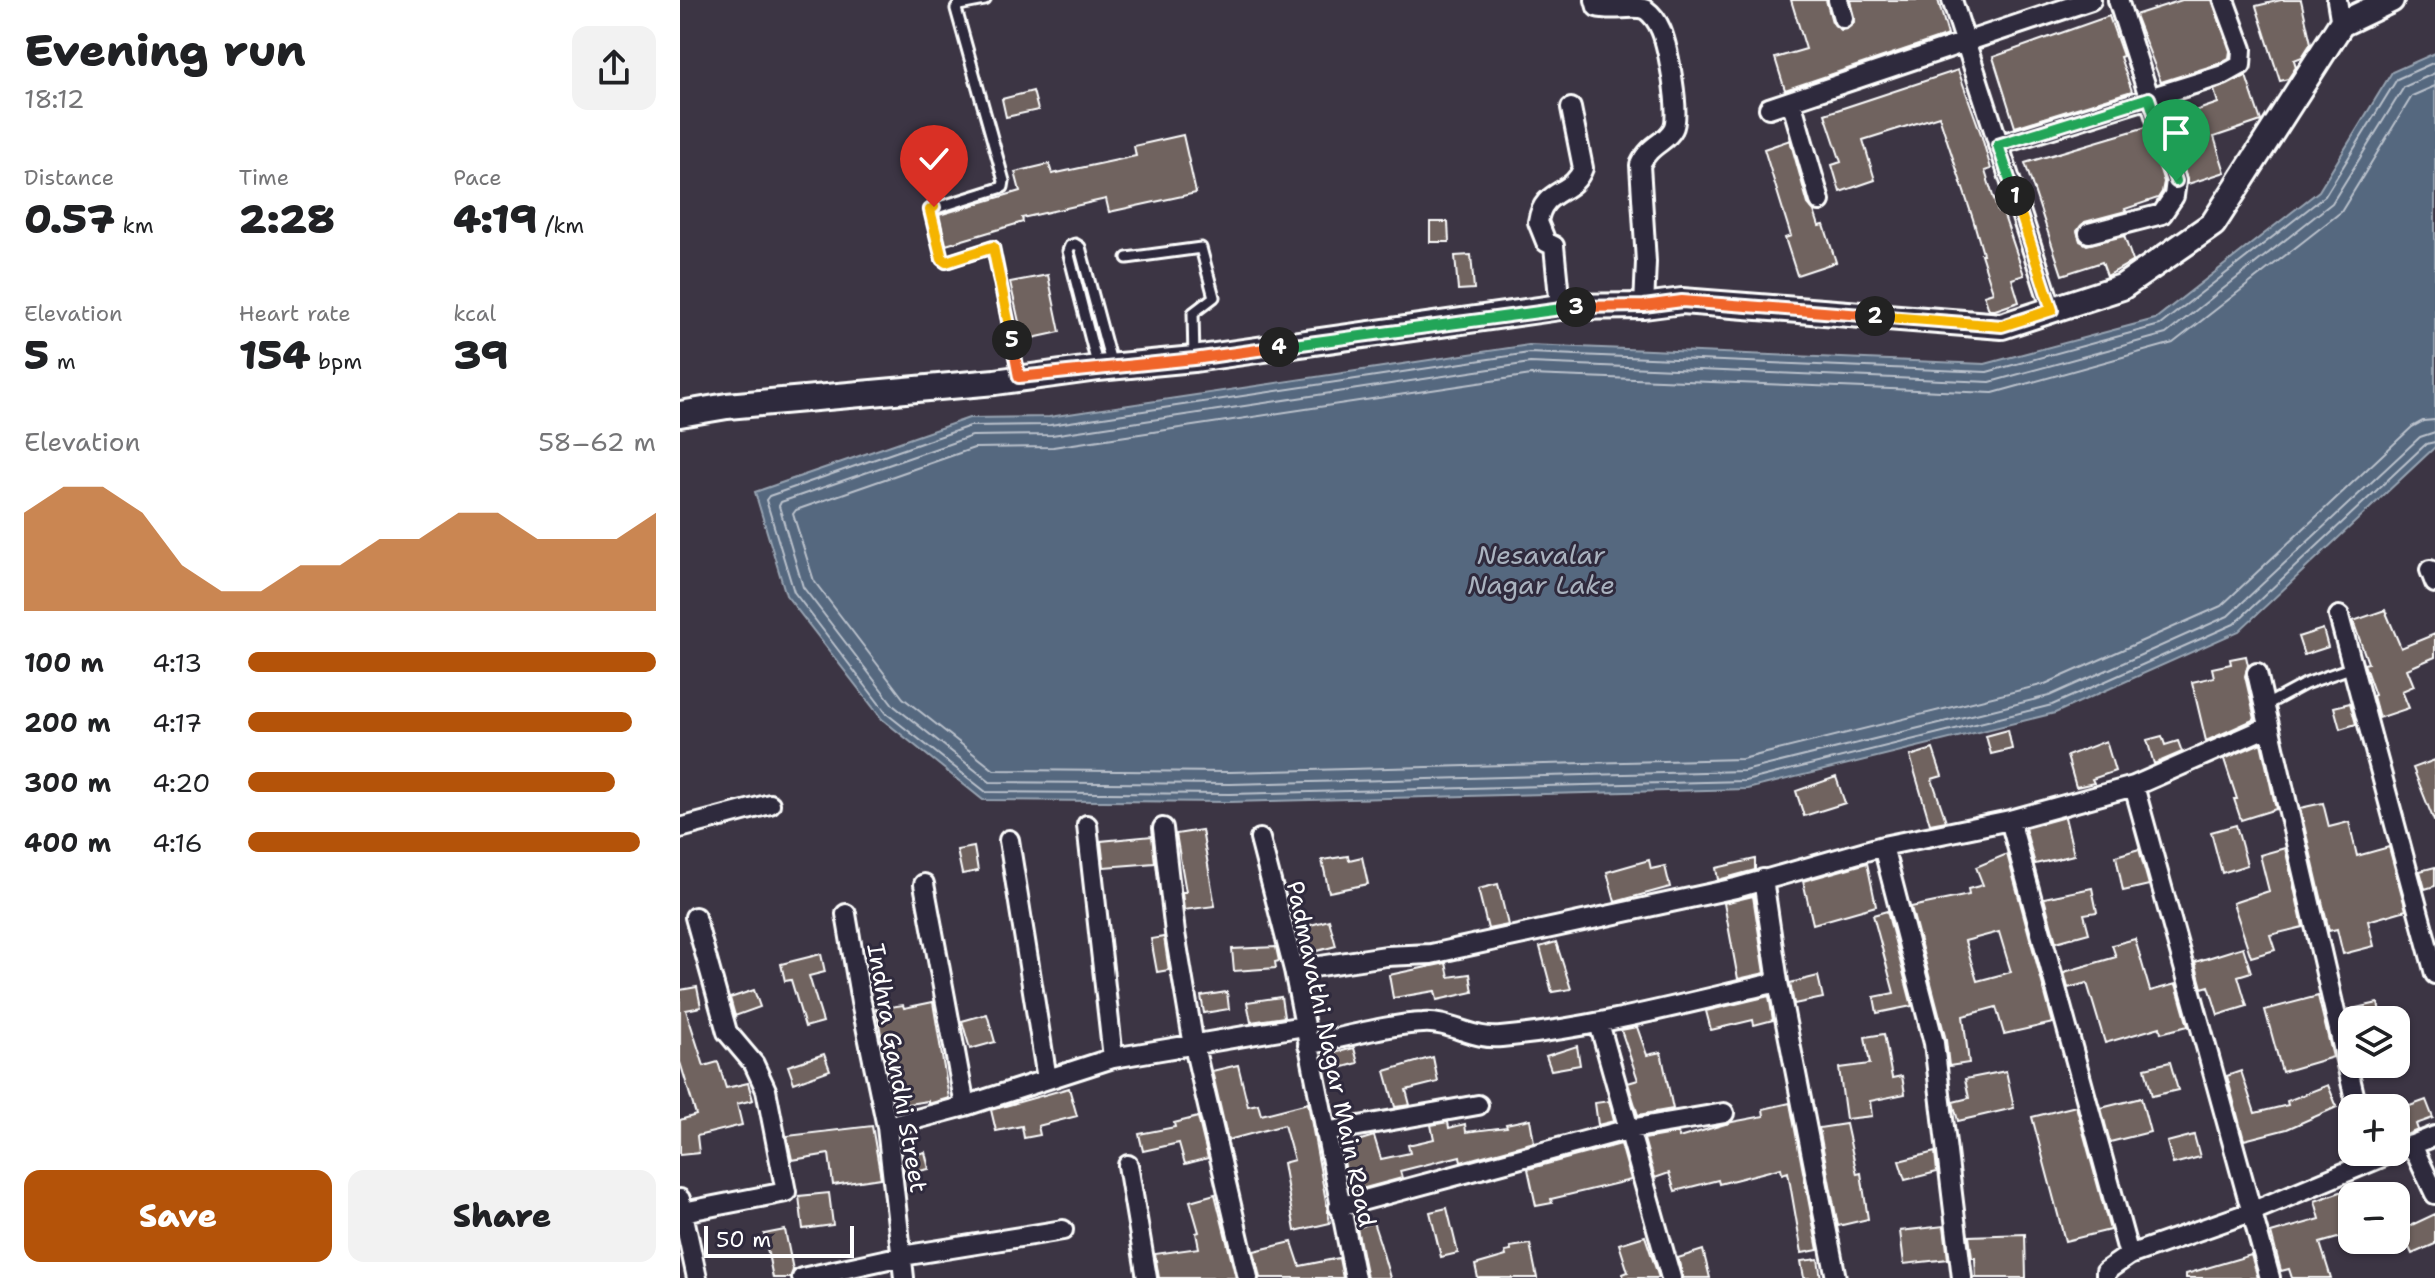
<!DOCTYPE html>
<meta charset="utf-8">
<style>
body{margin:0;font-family:"Shantell Sans",sans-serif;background:#f2f2f2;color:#202124;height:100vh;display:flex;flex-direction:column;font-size:30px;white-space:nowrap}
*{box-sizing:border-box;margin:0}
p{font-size:26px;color:#757577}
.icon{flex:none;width:44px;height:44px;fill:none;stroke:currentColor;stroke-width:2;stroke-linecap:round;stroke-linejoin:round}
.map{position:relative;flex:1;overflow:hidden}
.side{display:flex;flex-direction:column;background:#fff;width:680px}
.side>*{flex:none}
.buttons{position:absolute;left:1658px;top:1006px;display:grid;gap:16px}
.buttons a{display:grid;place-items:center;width:72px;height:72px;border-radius:16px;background:#fff;box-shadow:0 2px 6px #0004;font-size:40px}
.scale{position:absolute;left:24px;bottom:20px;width:150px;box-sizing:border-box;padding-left:8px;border:4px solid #fff;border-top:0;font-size:22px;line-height:28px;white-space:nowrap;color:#fff;-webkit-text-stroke:6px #2f2a3d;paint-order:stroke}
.pin{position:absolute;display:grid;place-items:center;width:68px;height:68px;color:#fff;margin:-82px -34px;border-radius:50% 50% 50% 0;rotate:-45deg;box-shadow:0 0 8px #0007}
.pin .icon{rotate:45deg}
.km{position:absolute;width:40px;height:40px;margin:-20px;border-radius:50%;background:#222;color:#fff;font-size:22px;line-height:40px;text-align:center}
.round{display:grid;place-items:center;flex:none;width:84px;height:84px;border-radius:16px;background:#f2f2f2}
.overview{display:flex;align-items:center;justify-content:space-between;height:136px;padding:0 24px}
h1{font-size:44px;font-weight:800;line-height:60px}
.metrics{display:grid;grid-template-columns:repeat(3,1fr);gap:12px;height:136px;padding:8px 24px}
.metrics div{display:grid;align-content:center}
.metrics b{font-size:40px;font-weight:800}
.metrics small{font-size:22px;font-weight:400}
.metrics p{font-size:22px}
.chart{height:224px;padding:16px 24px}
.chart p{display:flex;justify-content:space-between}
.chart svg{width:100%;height:144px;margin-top:8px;fill:#b45309;opacity:.7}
.primary-button{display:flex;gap:16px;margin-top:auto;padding:16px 24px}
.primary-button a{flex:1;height:92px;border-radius:16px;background:#b45309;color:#fff;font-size:32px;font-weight:800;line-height:92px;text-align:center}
.primary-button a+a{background:#f2f2f2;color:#202124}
ul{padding:0 24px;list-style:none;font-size:26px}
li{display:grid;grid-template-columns:128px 96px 1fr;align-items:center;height:60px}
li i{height:20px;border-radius:10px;background:#b45309}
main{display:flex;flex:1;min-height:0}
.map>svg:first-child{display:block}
.water{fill:#54677f;stroke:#98a4b2;stroke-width:2}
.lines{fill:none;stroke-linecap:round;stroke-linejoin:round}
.shore{stroke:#bbc2cc;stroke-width:2}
.building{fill:#70635f;stroke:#fff;stroke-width:2;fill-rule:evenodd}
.lane-casing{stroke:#fff;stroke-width:15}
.street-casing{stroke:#fff;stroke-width:24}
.secondary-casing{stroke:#fff;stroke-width:30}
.lane{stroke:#2f2a3d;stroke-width:9}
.street{stroke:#2f2a3d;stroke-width:18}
.secondary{stroke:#2f2a3d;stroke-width:24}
.split-1-casing{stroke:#fff;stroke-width:16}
.split-2-casing{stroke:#fff;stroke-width:16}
.split-3-casing{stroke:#fff;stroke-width:16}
.split-4-casing{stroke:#fff;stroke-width:16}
.split-5-casing{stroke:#fff;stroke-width:16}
.split-6-casing{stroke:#fff;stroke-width:16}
.split-1{stroke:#22a559;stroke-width:10}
.split-2{stroke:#f5b400;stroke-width:10}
.split-3{stroke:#f0652b;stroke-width:10}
.split-4{stroke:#22a559;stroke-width:10}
.split-5{stroke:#f0652b;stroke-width:10}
.split-6{stroke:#f5b400;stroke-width:10}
.labels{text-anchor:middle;stroke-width:6;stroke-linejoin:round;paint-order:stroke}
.street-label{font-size:24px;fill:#fff;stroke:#2f2a3d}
.water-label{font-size:26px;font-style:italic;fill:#aab3bf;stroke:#2f2a3d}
</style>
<main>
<section class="side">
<div class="overview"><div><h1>Evening run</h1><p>18:12</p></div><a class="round"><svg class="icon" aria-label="share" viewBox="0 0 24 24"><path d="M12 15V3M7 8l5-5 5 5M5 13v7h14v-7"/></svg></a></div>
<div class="metrics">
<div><p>Distance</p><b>0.57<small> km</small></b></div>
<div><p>Time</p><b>2:28</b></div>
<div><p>Pace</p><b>4:19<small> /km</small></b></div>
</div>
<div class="metrics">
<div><p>Elevation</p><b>5<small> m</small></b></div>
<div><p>Heart rate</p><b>154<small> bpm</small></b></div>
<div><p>kcal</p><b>39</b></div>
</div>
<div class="chart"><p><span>Elevation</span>58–62 m</p>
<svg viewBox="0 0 160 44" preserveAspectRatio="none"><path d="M0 44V14L10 6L20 6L30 14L40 30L50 38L60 38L70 30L80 30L90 22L100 22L110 14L120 14L130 22L140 22L150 22L160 14V44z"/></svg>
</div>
<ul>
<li><b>100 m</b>4:13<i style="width:100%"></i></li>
<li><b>200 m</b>4:17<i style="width:94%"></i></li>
<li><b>300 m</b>4:20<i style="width:90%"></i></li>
<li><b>400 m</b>4:16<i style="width:96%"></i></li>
</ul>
<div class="primary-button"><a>Save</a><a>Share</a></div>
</section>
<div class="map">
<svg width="1755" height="1278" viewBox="0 0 1755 1278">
<rect width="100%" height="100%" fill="#3c3544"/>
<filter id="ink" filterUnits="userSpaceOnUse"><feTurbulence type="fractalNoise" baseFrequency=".0125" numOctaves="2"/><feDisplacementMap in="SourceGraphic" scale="16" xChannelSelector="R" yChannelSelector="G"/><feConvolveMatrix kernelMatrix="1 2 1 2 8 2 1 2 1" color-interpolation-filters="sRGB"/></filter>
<g filter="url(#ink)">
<path class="water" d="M1755,53V447L1559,631L1375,713L1067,789L550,802L303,800L202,719L106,595L75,492L289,418L369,417L849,345L1305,364L1475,319L1639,191L1712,72Z"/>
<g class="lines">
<path class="shore" d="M1755,62L1717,79L1645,196L1480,325L1307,372L849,353L370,425L290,426L89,496L86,500L114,592L207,714L306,792L550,794L1065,781L1372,705L1554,624L1746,444L1755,442
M1755,73L1724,87L1652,203L1486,334L1310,382L850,363L372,435L292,436L101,502L99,506L123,587L214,706L310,782L550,784L1064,771L1369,696L1548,616L1740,437L1755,432
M1755,86L1732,96L1661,212L1493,343L1313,393L851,375L373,447L294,448L116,510L113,514L134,581L223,698L314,770L550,772L1062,759L1365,684L1541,606L1732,427L1743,421L1755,420"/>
</g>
<path class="building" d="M1111,0H1146L1152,22L1161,30L1167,29L1174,22L1170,0H1258L1268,35L1105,90L1095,58L1126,49Z
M1502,0H1532L1550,51L1549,58L1538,64L1481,82L1455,15Z
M1601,0H1621L1631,43L1622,57L1614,60L1616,67L1608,79L1600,81L1576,6Z
M1429,16L1443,56L1440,57L1452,91L1335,127L1313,57Z
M1278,70L1301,134L1311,169L1305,171L1318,212L1322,210L1344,275L1332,279L1339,302L1315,310H1309L1304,295L1313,292L1301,254H1303L1293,219L1259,116L1183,140L1195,180L1160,192L1152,165L1161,162L1145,114Z
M1566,76L1581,121L1534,137L1545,172L1508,184L1489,120L1538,103L1534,90Z
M353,91L358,110L326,117L322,99Z
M1466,127L1484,182L1482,192L1478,198L1445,209L1446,211L1405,222L1397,231L1400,241L1407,245L1444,236L1453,261L1427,276L1422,262L1382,275L1345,163Z
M503,135L516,193L429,212L426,199L342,218L343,222L266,245L259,215L340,191L335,172L369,164L372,174L456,156L454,146Z
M1110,140L1128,204L1134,211L1139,226L1144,225L1156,262L1117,275L1105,238L1111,236L1084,149Z
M750,222H768L769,242H750Z
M791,255L794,289L778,290L775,256Z
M368,275L380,332L343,340L330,282Z
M1705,610L1721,648L1755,634V657L1727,669L1734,686L1722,691L1729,708L1699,718L1693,696L1695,695L1684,664L1688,663L1673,621Z
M1643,629L1648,647L1624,655L1618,637Z
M1566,656L1568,665L1565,676L1575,719L1526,741L1512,682L1534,677L1532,668L1551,664L1550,659Z
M1670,703L1676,724L1660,729L1654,707Z
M1328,730L1332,749L1311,754L1306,736Z
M1482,736L1485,745L1498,741L1502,752L1474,764L1467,740Z
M1426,741L1435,771L1412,779L1414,783L1396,787L1387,756Z
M1581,743L1596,809L1561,820L1554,799H1557L1544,759Z
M1253,749L1262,776L1252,779L1266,821L1250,824L1230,756Z
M1755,760V821H1754L1733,768Z
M1156,777L1165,803L1124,816L1116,791Z
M1643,803L1649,827L1669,822L1677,856L1709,847L1726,910L1688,921L1694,946L1663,954L1657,929L1649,931L1620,808Z
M1385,817L1394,855L1355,864L1345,828Z
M1556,825L1567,865L1542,873L1531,832Z
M522,830L535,906L504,910L502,892H506L496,834Z
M472,836L475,863L424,867L421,841Z
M294,847L298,871L282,874L277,850Z
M1605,848L1623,927L1590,935L1595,950L1571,957L1553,903L1589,891L1580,855Z
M1459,849L1469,885L1443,891L1436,856Z
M1327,854L1373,1023L1324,1034L1316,1007L1283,1016L1289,1063L1269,1066L1266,1040L1231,907L1289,895L1288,889L1303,885L1296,867ZM1319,932L1331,972L1297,981L1285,941Z
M668,856L669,860L682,857L688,884L649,892L642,860Z
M1075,859V870L1038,880L1036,868Z
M969,860L971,869L985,866L990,887L935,902L927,872Z
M1187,863L1196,906L1133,924L1123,881Z
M1755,867V886L1745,889L1740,871Z
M818,884L828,925L808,929L798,889Z
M1412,888L1417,912L1404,914L1409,933L1376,942L1364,898Z
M1073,896L1085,973L1058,979L1044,903Z
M1207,911L1232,1006L1197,1013L1194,997L1214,993L1193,915Z
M649,920L656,946L622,955L616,929Z
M484,937L489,970L477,972L471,939Z
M1455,939L1470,991L1496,984L1508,1026L1481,1033L1480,1027L1425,1043L1407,983L1388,988L1384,972L1436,957L1432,945Z
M876,942L891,989L872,992L860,947Z
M596,947L599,961L595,962L596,968L554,971L552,949Z
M1563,947L1571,972L1558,976L1567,1006L1538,1015L1529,986L1522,988L1515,962Z
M141,954L145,972L129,976L143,1022L125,1027L111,980L105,981L101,964Z
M766,963L769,977L790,974L793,992L757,1000L755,991L713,998L709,975Z
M1138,976L1143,998L1114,1004L1110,983Z
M17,987L21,1007L6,1010L24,1066L38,1062L46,1088L68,1083L73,1100L57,1104L62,1125L17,1136L19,1153L0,1155V1120L16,1115L0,1062V990Z
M74,990L80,1007L55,1016L50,998Z
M547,992L549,1009L524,1013L521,996Z
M1089,996L1093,1020L1074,1025L1073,1020L1031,1030L1026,1011Z
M1638,996L1653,1057L1602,1072L1585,1010Z
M601,997L604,1017L571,1022L567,1002Z
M253,1002L269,1098L248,1104V1101L215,1106L196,1009L223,1005L224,1008Z
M1698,1003L1702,1020H1672V1033L1667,1010Z
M307,1014L315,1042L290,1049L282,1021Z
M957,1027L967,1055L981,1052L993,1109L958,1115L948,1083L958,1080L941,1030Z
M1204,1034L1212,1078L1222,1076L1225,1094L1190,1101L1192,1116L1166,1119L1159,1068L1190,1064L1185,1037Z
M897,1046L900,1065L871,1070L866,1056Z
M674,1048L678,1063L649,1071L646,1055Z
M144,1054L150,1070L114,1083L108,1066Z
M753,1057L758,1082L726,1090L730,1105L715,1107L705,1071Z
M1490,1062L1498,1090L1472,1096L1465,1068Z
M558,1065L568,1106L578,1104L581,1115L628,1103L650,1223L615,1231L603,1163L614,1160L604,1125L548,1140L532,1071Z
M1326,1071L1334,1108L1278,1121L1273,1102L1289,1098L1285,1079Z
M1561,1071L1575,1113L1608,1105L1607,1101L1648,1085L1657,1107L1607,1129L1564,1140L1547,1076Z
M389,1088L397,1116L358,1126L360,1135L344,1138L342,1126L316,1131L311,1110Z
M1461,1098L1470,1132L1430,1142L1421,1108Z
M1746,1100L1753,1118L1736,1124L1738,1130L1716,1139V1111Z
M929,1101L934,1121L918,1125L915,1103Z
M1110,1103L1138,1250L1122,1253L1108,1172L1102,1174L1101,1168L1039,1184L1038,1180L995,1191L989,1173L975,1178L964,1139L998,1133L999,1138L1052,1122L1084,1116L1083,1109Z
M1396,1106L1430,1230L1385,1241L1352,1117Z
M518,1117L528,1158L505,1164L499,1143L463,1151L459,1134L495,1127L494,1123Z
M850,1119L854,1142L781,1162L780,1156L720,1171L722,1178L670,1192L661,1146L694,1136L701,1159L730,1153L728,1145L754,1139L751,1125L768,1122L769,1128L785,1124L786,1132L827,1127L826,1124Z
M1166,1124L1177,1174L1181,1173L1188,1219L1158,1226L1139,1128Z
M192,1126L201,1178L153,1185L149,1154L112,1160L107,1136Z
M1514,1135L1520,1157L1493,1164L1487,1142Z
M941,1144L951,1180L871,1199L872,1203L856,1206L848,1169Z
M245,1152L249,1169L224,1174L222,1158Z
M1255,1152L1257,1172L1225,1180L1219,1161Z
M1672,1188V1234L1640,1243L1651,1278H1612L1609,1269L1601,1271L1591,1233L1640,1219L1635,1201Z
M149,1193L153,1225L123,1229L119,1196Z
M535,1194L556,1278H479L475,1254L519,1248L516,1233L519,1232L510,1201Z
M767,1208L778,1253L761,1257L750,1212Z
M1755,1214V1244L1732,1254L1721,1230Z
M693,1222L700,1243L710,1278H687L677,1228Z
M1264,1226L1268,1259L1224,1264L1220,1231Z
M105,1230L113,1270L110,1278H93L84,1234Z
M1345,1234L1346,1278H1296L1295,1258H1292L1289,1236Z
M965,1236L979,1278H943V1274L948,1272L939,1244Z
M612,1242L620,1266L659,1258L663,1278H580L574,1251Z
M850,1244L857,1278H798L795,1265L826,1256L825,1252L831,1251L830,1247Z
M1023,1250L1030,1278H1003L998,1258Z
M1571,1255L1578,1278H1506V1274Z
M1138,1259L1141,1278H1124L1121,1261Z"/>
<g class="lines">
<g class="lane-casing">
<path id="lane" d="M305,0L279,5L276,9L324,181L323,187L250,210L262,259L266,262L313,247L339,377
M447,258L521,248L534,297L513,313L514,359
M418,368L388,251L390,246L395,244L400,247L432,366
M1584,706L1625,684L1673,667"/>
</g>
<g class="street-casing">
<path id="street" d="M915,0L917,7C933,12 955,4 966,10C973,15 978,23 981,30C988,47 1001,115 993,129C986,143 970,143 960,165L966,262L964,306
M1158,0L1163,18
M1272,0L1372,310
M1657,0L1661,24
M1111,101L1140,201
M1089,108L1411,0
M1318,145L1543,75L1561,65L1562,49L1544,0
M1409,233L1482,214L1494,196L1496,181L1438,0
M880,307L874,246L866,242L858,222C863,187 893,196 903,168L891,108
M1750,570L1755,583
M1659,616L1755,974
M1577,673L1677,1108
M1454,786L1590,1278
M1330,820L1449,1255
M407,825L433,1058
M0,828L90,804
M483,828L495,933L514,1046L568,1278
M580,839L614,970L675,1278
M329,840L367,1079
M1203,846L1254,1043L1282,1278
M1083,879L1098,982L1156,1278
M244,884L285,1106
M166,914L181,1002L207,1127L224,1278
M614,970L706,956L751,954L1056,888L1203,846L1330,820L1454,786L1588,727
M919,1023L991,1278
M628,1045C662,1038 709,1024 743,1023C770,1021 793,1040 821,1037C915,1028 1006,1003 1098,982
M207,1127L285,1106L433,1058L624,1026
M645,1132L798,1105
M1732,1145L1755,1194
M1722,1149L1755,1136
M448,1165L467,1278
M0,1199L17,1278
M659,1207L949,1129L1044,1113
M3,1212L106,1192L86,1090L74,1064L47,1032L15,917
M122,1278L222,1256L383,1230
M1426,1278V1271L1449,1255L1571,1212L1714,1152"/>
</g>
<g class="secondary-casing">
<path id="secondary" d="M0,414L47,406L315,382L418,368L514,359L880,307L964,306L1002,301L1322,326L1442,287L1533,224L1661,24L1711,0"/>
</g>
<use href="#lane" class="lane"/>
<use href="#street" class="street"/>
<use href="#secondary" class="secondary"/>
</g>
</g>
<g class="lines" filter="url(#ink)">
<g class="split-1-casing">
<path id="split-1" d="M1335,196L1318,145L1469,98L1496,181"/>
</g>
<g class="split-2-casing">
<path id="split-2" d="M1195,316L1322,326L1372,310L1335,196"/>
</g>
<g class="split-3-casing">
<path id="split-3" d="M896,307L964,306L1002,301L1195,316"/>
</g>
<g class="split-4-casing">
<path id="split-4" d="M599,347L896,307"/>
</g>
<g class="split-5-casing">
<path id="split-5" d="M332,340L339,377L514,359L599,347"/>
</g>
<g class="split-6-casing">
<path id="split-6" d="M254,207L250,210L262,259L266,262L313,247L332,340"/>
</g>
<use href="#split-1" class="split-1"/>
<use href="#split-2" class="split-2"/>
<use href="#split-3" class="split-3"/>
<use href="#split-4" class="split-4"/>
<use href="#split-5" class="split-5"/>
<use href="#split-6" class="split-6"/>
</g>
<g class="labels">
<g class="street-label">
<text transform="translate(651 1054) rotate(78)" y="8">Padmavathi Nagar Main Road</text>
<text transform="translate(217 1068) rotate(80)" y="8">Indhra Gandhi Street</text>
</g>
<g class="water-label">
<text x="861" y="564">Nesavalar<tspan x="861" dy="30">Nagar Lake</tspan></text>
</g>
</g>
</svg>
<div class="buttons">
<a><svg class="icon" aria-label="layers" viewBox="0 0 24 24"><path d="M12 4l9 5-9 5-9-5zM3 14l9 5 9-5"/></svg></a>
<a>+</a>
<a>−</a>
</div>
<div class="scale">50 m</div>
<div class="pin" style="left:1496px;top:181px;background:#1e9e55"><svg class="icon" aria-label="arrive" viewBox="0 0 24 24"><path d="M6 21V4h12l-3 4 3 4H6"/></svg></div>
<div class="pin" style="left:254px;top:207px;background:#d93025"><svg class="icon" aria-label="check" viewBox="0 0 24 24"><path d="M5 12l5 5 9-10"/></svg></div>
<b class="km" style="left:1335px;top:196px">1</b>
<b class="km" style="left:1195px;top:316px">2</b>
<b class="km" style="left:896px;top:307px">3</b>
<b class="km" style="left:599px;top:347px">4</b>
<b class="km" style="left:332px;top:340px">5</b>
</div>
</main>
